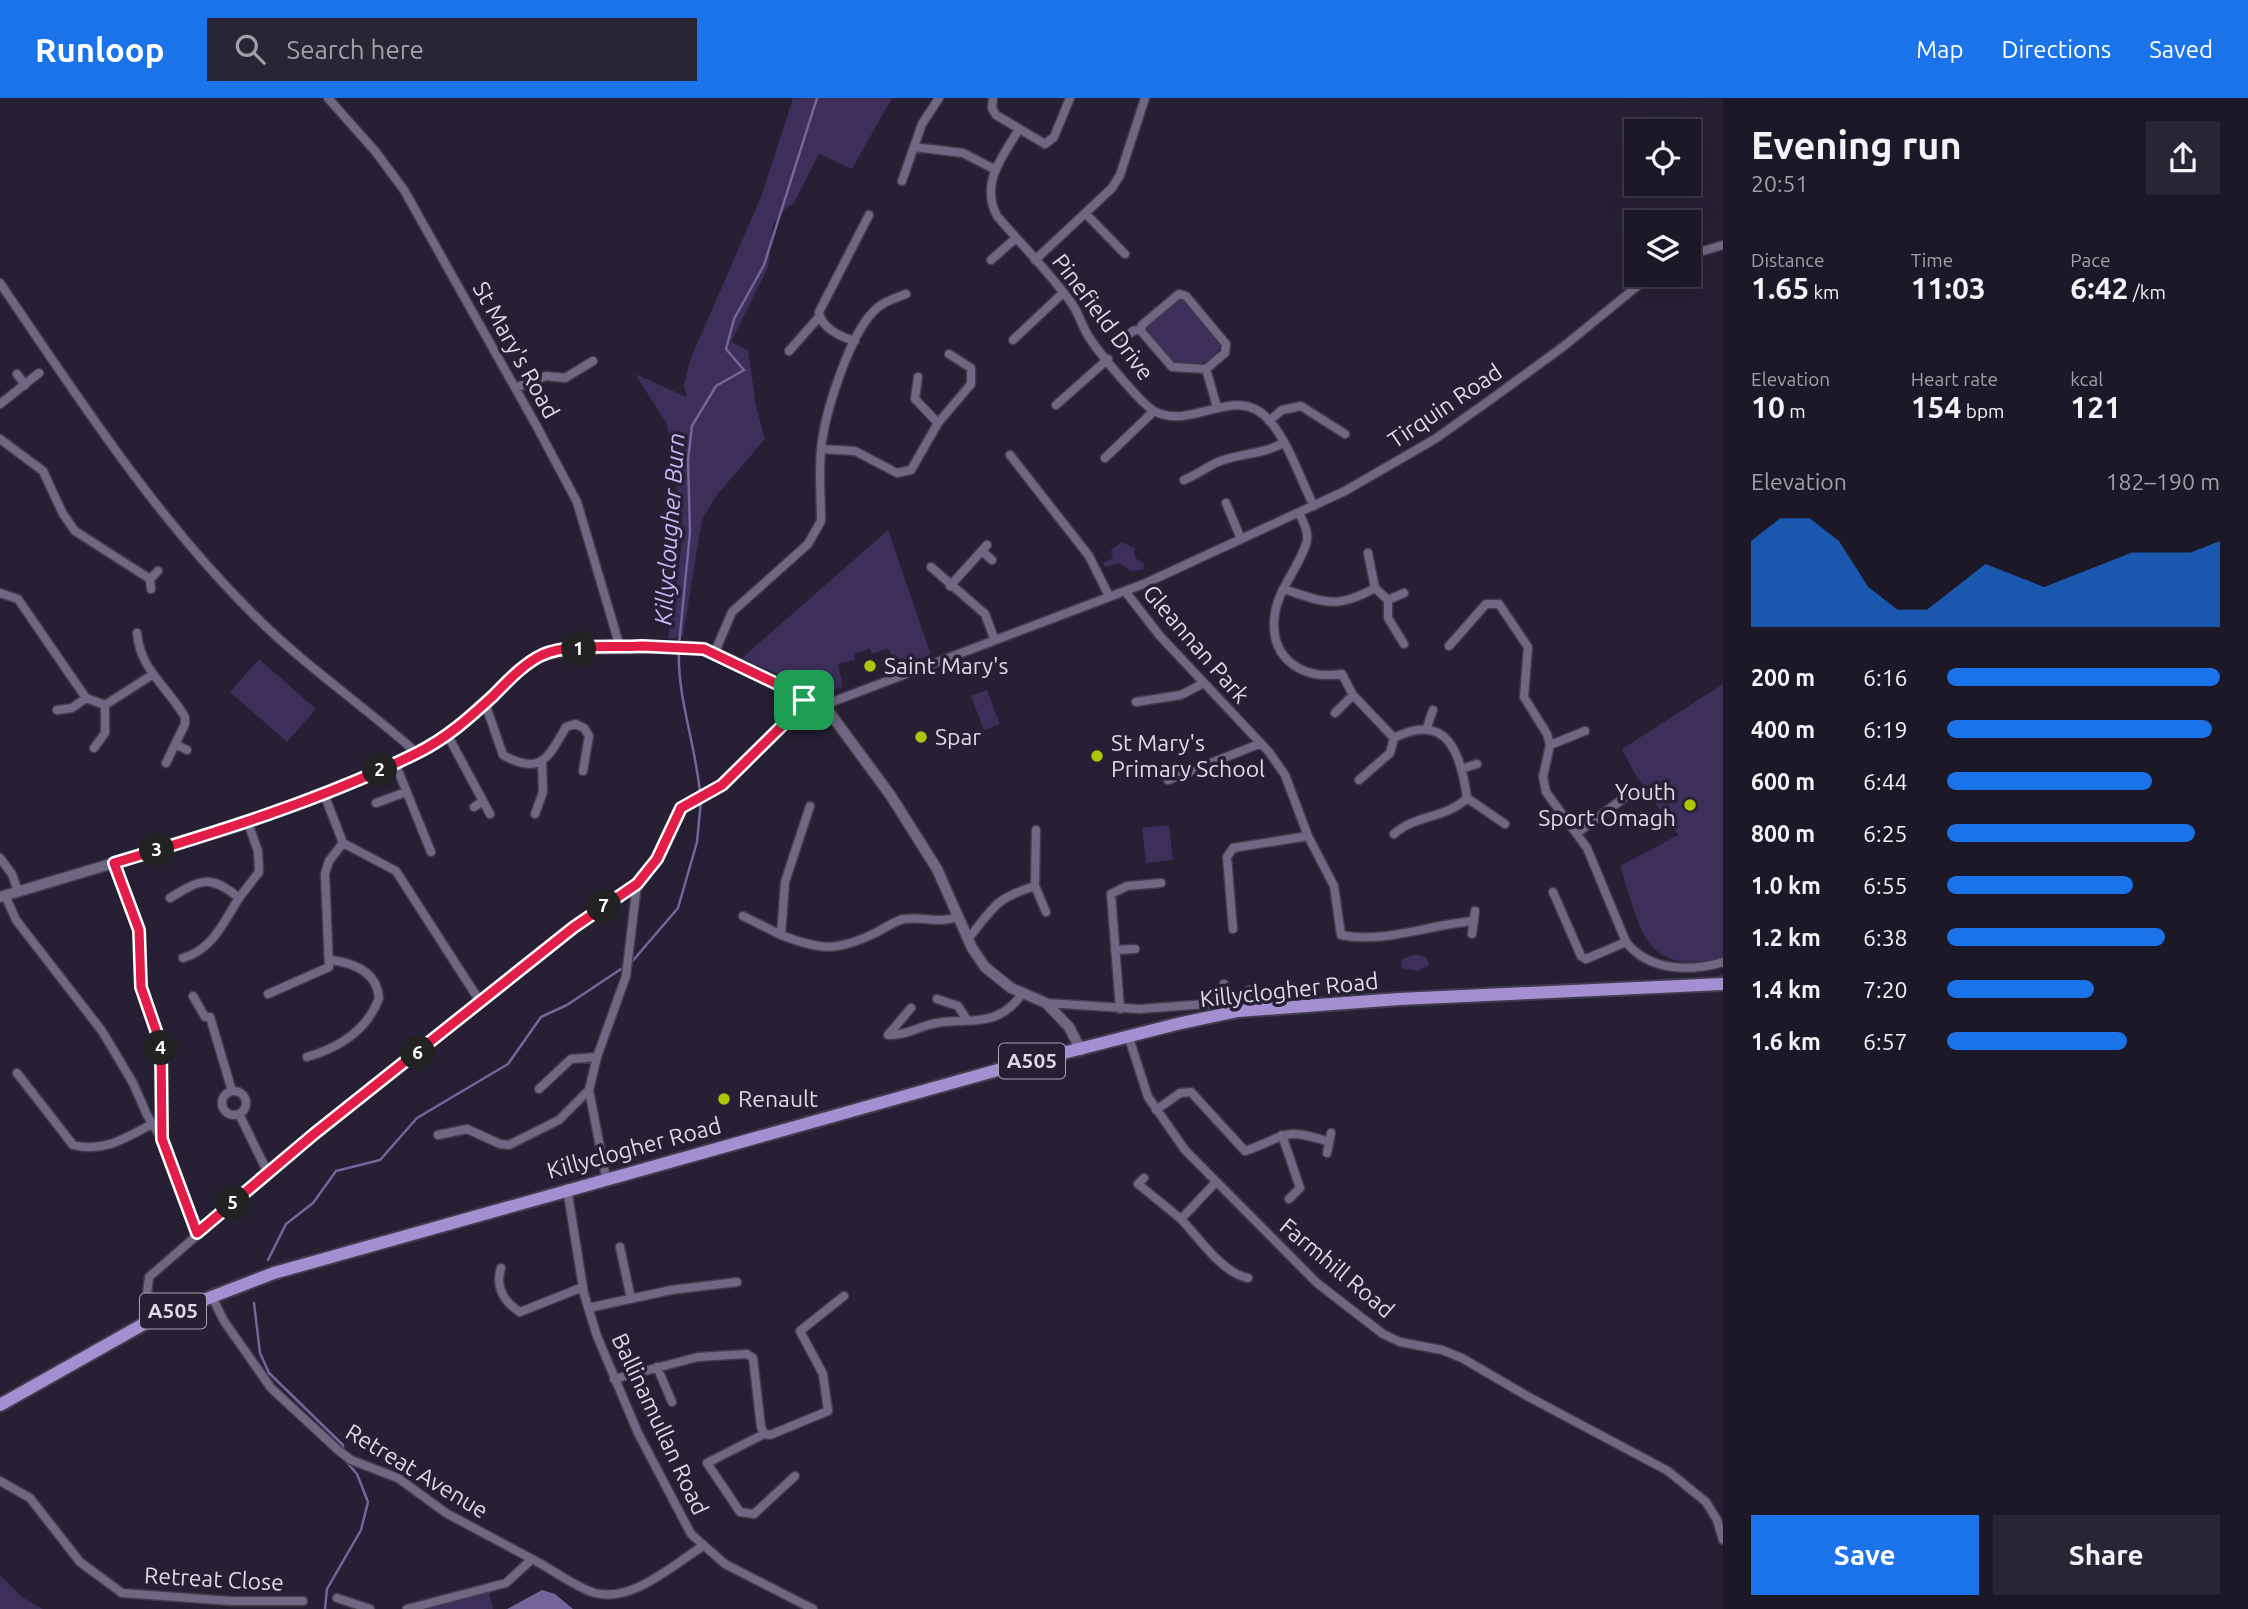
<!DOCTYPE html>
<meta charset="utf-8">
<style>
body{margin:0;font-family:Ubuntu,sans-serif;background:#2a2534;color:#f1f3f6;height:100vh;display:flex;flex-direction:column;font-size:26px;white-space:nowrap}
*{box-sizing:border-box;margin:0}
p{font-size:23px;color:#a0a0a8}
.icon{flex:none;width:38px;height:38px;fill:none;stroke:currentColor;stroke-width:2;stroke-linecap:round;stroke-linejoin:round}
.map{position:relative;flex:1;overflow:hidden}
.panel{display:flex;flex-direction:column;background:#1d1828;width:525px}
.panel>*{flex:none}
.buttons{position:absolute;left:1624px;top:21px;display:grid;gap:14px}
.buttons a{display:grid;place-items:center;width:77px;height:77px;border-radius:0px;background:#1d1828;box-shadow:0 7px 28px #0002,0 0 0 2px #3b3745;font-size:35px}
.pin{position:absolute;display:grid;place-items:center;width:60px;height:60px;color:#fff;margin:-30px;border-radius:14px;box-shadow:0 4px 10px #0006}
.km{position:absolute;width:35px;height:35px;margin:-18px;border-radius:50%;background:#222;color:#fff;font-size:19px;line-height:35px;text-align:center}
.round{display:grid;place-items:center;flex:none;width:74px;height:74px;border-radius:0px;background:#2a2534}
.headline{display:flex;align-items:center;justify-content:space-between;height:119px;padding:0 28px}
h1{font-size:38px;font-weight:700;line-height:52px}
.stats{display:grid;grid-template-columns:repeat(3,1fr);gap:10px;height:119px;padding:7px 28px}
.stats div{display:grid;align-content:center}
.stats b{font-size:30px;font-weight:700}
.stats small{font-size:19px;font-weight:400}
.stats p{font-size:19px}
.chart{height:196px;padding:14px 28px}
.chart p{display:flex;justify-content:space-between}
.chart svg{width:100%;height:126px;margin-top:7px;fill:#1a73e8;opacity:.7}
.primary-button{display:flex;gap:14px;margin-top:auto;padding:14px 28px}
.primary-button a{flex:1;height:80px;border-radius:0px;background:#1a73e8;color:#fff;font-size:28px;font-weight:700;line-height:80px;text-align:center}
.primary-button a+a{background:#2a2534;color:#f1f3f6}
ul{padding:0 28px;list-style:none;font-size:23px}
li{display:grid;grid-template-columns:112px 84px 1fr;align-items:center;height:52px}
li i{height:18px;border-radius:9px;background:#1a73e8}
header{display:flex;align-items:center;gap:42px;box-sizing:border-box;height:98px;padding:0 35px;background:#1a73e8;color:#fff}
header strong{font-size:33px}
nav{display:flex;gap:38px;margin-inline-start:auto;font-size:24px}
.search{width:490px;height:63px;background:#2a2534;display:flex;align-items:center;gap:18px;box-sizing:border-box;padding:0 24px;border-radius:0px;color:#a0a0a8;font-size:26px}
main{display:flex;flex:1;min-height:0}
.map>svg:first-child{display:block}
.green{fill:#3d2e5a}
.water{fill:#76649c}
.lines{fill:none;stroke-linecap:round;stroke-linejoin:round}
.stream{stroke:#76649c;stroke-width:2.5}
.minor-casing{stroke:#413b4d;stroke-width:11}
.tertiary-casing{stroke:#413b4d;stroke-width:13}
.trunk-casing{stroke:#413b4d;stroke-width:16}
.minor{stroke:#706882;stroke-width:8}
.tertiary{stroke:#706882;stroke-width:10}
.trunk{stroke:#a48fd2;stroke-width:12}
.route-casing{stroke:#fff;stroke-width:14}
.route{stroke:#e11d48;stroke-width:9}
.poi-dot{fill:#aec509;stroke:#272035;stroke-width:2.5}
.labels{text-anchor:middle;stroke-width:7;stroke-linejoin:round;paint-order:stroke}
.shield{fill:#272035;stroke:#a6a2b2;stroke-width:2}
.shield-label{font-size:21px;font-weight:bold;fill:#ddd9e7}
.street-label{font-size:23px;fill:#ddd9e7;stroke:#272035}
.poi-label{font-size:23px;fill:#ddd9e7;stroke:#272035;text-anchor:start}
.water-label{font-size:24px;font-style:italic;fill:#cab6f8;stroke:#272035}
</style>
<header>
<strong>Runloop</strong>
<div class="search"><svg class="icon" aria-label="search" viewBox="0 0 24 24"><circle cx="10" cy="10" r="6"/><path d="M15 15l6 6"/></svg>Search here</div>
<nav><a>Map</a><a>Directions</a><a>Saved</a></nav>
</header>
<main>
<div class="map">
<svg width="1723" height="1511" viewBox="0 0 1723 1511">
<rect width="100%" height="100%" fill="#272035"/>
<path class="green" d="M793,0H892L852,71L819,56L794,105L785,111L773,127L768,169L731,244L748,252L756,308L765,341L717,397L702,421L683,538L668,541L683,437L680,411L667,326L635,276L687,299L684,288L690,262L761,99Z
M1184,201L1221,246C1216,266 1187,274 1170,261C1161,255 1154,243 1147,235L1148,228L1177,203Z
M888,432L931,557L898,570L888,550L872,556L870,550L855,556L854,562L838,566L843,589L821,596L809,594V586H798L742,560Z
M1122,444L1134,450L1135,460L1144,465L1143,472L1131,473L1119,465L1106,469L1103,465L1113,460L1111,452Z
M259,561L316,611L287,644L230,594Z
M1723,586V859C1642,880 1641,829 1620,768L1678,737L1635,676L1622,651Z
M987,592L1000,626L984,632L971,598Z
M1169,727L1173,762L1146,765L1142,730Z
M1416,856L1427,860L1429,867L1418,873L1401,870L1402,861Z
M1723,876V882L1403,895L1714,880Z
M0,1477L22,1499L43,1511H0Z
M489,1494L493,1511H423Z"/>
<path class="water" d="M542,1492L555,1496L573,1511H507Z"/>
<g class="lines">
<path class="stream" d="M679,547L690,434L688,362L692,328L716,288L744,272L726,251L734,221L764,167L817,0
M679,553C677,598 696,649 700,695
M630,866L678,810L697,744L701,702
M268,1162L286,1126L313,1105L336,1073L380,1062L417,1020L508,966L541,919L567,907L624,869
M254,1205L260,1255L269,1275L343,1347V1354
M325,1511L327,1491L361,1432L368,1404L357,1376L343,1360"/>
<g class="minor-casing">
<path id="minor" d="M328,0L375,53L404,92L536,327L577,404L620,549
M993,0L992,10L996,17L1045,46L1054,39L1070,0
M1019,31C1002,60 980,85 997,118C1021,146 1048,173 1070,203C1078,213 1081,225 1087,236C1095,250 1141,306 1154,313C1193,334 1236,283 1270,323C1290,347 1300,381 1314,408
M914,49L963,55L996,72
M902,83L922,26L939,0
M1086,116L1125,156
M1689,157L1723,147
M991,162L1016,140
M1035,162L1112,90L1120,77L1145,0
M0,185C78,299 153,416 251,514C302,566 363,607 417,655
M1124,240L1133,233L1141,231
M1013,242L1063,195
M855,243C841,239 821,230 819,214L869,117
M789,253L819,219
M1206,271L1172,269L1141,233L1142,227L1179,196L1186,198L1226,246L1225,255L1206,271L1217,309
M17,276L25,287
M918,279L915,301L938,325
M515,290L546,278L565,280L593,263
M0,306L39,275
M1056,307L1108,261
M1269,323L1282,312L1301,308L1345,336
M0,341L43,373L63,416L75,433L150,481L151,491
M821,351L855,353L897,375L911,372L938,325L971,286V270L949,256
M1010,357L1089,458L1109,498
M1105,360L1154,313
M1184,382C1197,377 1206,369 1218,364C1239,355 1262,357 1283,345
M1226,405L1241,441
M1299,415C1303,424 1310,435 1306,446C1299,469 1279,490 1275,515C1268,561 1302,582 1342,576L1353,597L1394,640L1390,655L1359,682
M982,453L992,462
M1368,455L1375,490L1388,502V520L1404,546
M931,469L985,516L994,540
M150,481L158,473
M950,488L987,447
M1283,491C1325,504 1335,512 1375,490
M1125,493L1160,538L1269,654L1285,677L1308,738L1334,788L1341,837C1384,846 1431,826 1474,823
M0,495L18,501L86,600L105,607L152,577
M1388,502L1404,495
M137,535C140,572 168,589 185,619V626L166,665
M1449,548L1486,506H1499L1528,549L1524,599L1547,636L1550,647L1543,679L1546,694L1587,750L1626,844C1649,873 1689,874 1723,864
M714,556L732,514L808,446L821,423C821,396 818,369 822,343C827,309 851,232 877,210C884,203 896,200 906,196
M1136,604L1181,597L1202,586
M485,605L503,657C541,678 548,660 566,629L575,626L584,630L589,638L583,673
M824,607L1146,485L1345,393L1435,341L1490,302L1564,248L1651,177
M57,612L72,610L86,600
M1335,615L1353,597
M1427,629L1433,612
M448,638L490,716
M1394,640C1447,613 1461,655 1467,700L1505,726
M175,646L187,652
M1550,647L1585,633
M94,650L105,635V607
M395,665L431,754
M1461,671L1477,666
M1168,682L1259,646
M376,705L406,694
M810,708L785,784L781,837C820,852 836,854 875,835C884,831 894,823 904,821C923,818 936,826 958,819
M474,709L483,703
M535,716L543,694L542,665
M1036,732L1035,788L1046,814
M1577,735L1624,700
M1394,736C1416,716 1446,721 1467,700
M343,745L396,773L481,905
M0,760L12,776L18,793
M114,765L139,832L141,889L161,947L162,1041
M1553,794L1581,858L1586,861L1626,844
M5,797L16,822L102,933L133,985L147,1017L166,1048L197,1135
M170,800C201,781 210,776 239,800L259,774L258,753L248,725
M743,818L781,837
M1233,831L1227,759L1233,750L1308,738
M1472,836L1475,813
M968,841C994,809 994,801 1035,788
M1115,852L1135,851
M183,860C213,851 223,825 239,800
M1224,886L1225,902
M268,896L329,869L325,776L329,763L343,745L324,696
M193,898L205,919H210L232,993
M937,901L958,908L967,922
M1046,905L1140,911L1206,906L1245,897L1249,892
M911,910L888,937C904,937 911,933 925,928C948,919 976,927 998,917C1009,912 1015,905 1023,895
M1120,911L1111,796L1127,788L1161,785
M1129,940L1148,999L1185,1052L1317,1185L1383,1236L1400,1244L1442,1252L1462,1260L1527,1298L1668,1373L1706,1404L1717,1422L1723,1442
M307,959C338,950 367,933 379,900C377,874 354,865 331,862
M17,975L73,1047C103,1055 126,1040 152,1026
M539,991L571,961L597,959
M222 1005a12 12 0 1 1 24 0a12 12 0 1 1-24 0Z
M1156,1012L1180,995L1191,994L1245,1053C1286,1039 1282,1028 1329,1044
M239,1016L268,1075
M438,1037L467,1031L500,1046L509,1047L559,1022L589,992
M1282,1037L1300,1090L1289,1101
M1327,1055L1331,1035
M606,1080L589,992L597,959L626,878L637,786
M1144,1080L1138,1086L1181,1121
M1216,1084L1181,1121C1199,1140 1222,1175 1248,1180
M567,1090L584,1196L597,1238L638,1335L691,1436L725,1466L813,1511
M620,1149L631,1201
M501,1170C495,1189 504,1204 520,1214L583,1189
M211,1197L224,1223L271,1290L338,1352L351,1362L398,1380L446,1415L532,1461L506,1485L407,1511
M588,1210L671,1192L737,1184
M156,1220L147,1196L149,1179L314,1036L574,829L637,786L657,761L681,710L722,687L801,609L804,602
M657,1269L672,1304
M614,1281L698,1259L747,1256L753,1260L761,1329L764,1336L770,1337L828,1313L823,1276L800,1233L844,1198
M764,1336L707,1365L740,1414L754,1416L795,1378
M0,1383L30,1400L80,1464L122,1495L231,1503H303
M532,1461C552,1471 574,1489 595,1495C632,1505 673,1467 703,1448
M337,1500L370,1511"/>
</g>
<g class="tertiary-casing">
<path id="tertiary" d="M0,799L248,725L378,673L448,638L521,571L542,557L574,551L689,549C727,556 763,579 798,596L804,602L824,607L891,698L937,771L972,850L985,869L1011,890L1046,905L1069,929L1081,952"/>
</g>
<g class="trunk-casing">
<path id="trunk" d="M0,1307L149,1223L274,1175L1012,968L1177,926L1238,913L1399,901L1723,886"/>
</g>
<use href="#minor" class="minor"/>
<use href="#tertiary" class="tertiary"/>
<use href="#trunk" class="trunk"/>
</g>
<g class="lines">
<g class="route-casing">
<path id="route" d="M642,548L704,551L798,596L804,602L801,609L722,687L681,710L657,761L637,786L574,829L314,1036L197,1135L162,1041L161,947L141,889L139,832L114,765C217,734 320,703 417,655C447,640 469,620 493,598C507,584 523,566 542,557C570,545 611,550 642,548Z"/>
</g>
<use href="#route" class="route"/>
</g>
<g class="poi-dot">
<circle cx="870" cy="568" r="7"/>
<circle cx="921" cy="639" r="7"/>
<circle cx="1097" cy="658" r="7"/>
<circle cx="1690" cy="707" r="7"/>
<circle cx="724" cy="1001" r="7"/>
</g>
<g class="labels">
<g class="shield">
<rect x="999" y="945.5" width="66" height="35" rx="5"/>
<rect x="140" y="1195.5" width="66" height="35" rx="5"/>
</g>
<g class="shield-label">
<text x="1032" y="970">A505</text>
<text x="173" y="1220">A505</text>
</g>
<g class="street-label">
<text transform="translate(1103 219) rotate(53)" y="8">Pinefield Drive</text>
<text transform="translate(516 252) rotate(61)" y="8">St Mary's Road</text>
<text transform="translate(1445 308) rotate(-34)" y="8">Tirquin Road</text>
<text transform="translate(1196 546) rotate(49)" y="8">Gleannan Park</text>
<text transform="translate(1289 892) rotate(-6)" y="8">Killyclogher Road</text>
<text transform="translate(634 1050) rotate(-15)" y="8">Killyclogher Road</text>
<text transform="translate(1337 1170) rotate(40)" y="8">Farmhill Road</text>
<text transform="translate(660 1326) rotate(65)" y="8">Ballinamullan Road</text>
<text transform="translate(417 1373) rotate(31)" y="8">Retreat Avenue</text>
<text transform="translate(214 1481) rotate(3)" y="8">Retreat Close</text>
</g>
<g class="poi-label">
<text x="884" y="576">Saint Mary's</text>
<text x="935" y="647">Spar</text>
<text x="1111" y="653">St Mary's<tspan x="1111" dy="26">Primary School</tspan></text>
<text x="1676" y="702" text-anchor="end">Youth<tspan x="1676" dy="26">Sport Omagh</tspan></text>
<text x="738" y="1009">Renault</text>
</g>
<g class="water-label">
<text transform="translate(670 431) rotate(-86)" y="8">Killyclougher Burn</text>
</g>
</g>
</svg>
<div class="buttons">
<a><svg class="icon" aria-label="locate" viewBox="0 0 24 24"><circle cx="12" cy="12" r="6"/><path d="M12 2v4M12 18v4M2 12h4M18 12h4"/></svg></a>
<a><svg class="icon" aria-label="layers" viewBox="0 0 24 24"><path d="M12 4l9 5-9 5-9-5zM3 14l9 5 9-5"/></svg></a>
</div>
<div class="pin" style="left:804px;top:602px;background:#1e9e55"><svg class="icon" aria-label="arrive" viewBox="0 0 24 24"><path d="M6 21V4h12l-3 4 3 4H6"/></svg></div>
<b class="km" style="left:579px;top:551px">1</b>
<b class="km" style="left:380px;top:672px">2</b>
<b class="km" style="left:157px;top:752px">3</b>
<b class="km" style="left:161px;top:950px">4</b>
<b class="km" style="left:233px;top:1105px">5</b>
<b class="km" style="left:418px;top:955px">6</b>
<b class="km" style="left:604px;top:808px">7</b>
</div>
<section class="panel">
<div class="headline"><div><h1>Evening run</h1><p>20:51</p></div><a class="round"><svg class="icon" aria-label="share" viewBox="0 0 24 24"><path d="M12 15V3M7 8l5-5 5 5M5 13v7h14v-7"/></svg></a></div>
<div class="stats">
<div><p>Distance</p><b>1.65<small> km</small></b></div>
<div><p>Time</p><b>11:03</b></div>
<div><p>Pace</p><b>6:42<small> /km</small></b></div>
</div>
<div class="stats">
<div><p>Elevation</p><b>10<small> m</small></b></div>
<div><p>Heart rate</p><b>154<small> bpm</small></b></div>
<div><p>kcal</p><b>121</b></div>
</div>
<div class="chart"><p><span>Elevation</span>182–190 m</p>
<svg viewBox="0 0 160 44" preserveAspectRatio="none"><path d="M0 44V14L10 6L20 6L30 14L40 30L50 38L60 38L70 30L80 22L90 26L100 30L110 26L120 22L130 18L140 18L150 18L160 14V44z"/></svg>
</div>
<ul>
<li><b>200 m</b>6:16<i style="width:100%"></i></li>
<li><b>400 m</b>6:19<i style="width:97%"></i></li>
<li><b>600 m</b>6:44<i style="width:75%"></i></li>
<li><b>800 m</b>6:25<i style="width:91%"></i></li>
<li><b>1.0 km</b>6:55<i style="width:68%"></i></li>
<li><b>1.2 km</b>6:38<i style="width:80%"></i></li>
<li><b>1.4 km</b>7:20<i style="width:54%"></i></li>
<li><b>1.6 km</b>6:57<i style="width:66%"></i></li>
</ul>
<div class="primary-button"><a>Save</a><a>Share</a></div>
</section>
</main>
